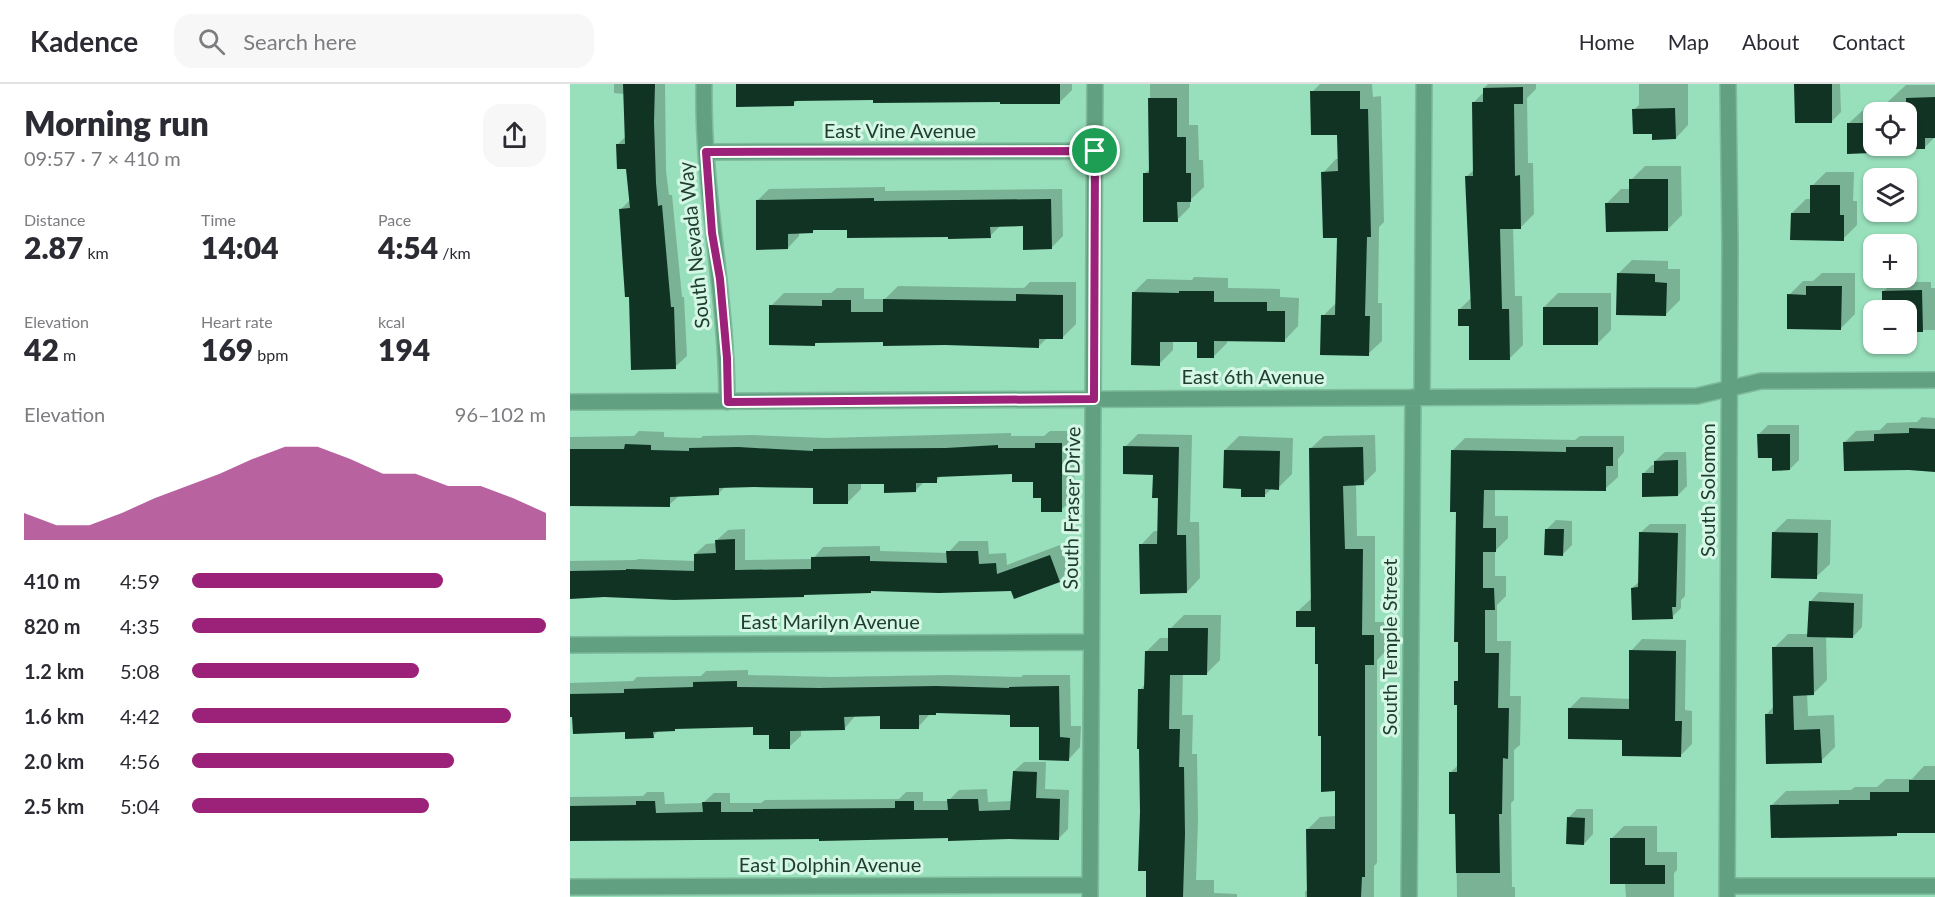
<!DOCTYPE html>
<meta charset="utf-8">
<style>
body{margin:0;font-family:Lato,sans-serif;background:#f7f7f7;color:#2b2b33;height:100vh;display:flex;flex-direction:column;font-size:22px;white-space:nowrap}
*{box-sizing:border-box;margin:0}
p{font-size:20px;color:#7c7c81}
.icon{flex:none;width:33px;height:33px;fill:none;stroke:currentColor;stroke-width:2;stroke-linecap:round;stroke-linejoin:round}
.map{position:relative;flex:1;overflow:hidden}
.panel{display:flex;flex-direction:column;background:#fff;width:570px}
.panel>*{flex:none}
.buttons{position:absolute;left:1293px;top:18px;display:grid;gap:12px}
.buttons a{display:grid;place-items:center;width:54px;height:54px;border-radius:12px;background:#fff;box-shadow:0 2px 4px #0004;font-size:30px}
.pin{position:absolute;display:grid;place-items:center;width:51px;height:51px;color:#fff;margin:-26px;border:3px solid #fff;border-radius:50%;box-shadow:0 2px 6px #0007}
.round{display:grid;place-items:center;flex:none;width:63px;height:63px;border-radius:18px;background:#f7f7f7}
.headline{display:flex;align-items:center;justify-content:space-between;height:102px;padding:0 24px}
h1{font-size:33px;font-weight:800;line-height:45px}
.stats{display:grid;grid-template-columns:repeat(3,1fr);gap:9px;height:102px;padding:6px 24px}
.stats div{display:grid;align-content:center}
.stats b{font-size:30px;font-weight:800}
.stats small{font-size:16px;font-weight:400}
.stats p{font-size:16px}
.chart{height:168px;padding:12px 24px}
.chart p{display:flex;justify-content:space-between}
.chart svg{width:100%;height:108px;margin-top:6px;fill:#9b2179;opacity:.7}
ul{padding:0 24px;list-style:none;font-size:20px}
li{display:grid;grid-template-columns:96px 72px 1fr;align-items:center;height:45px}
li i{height:15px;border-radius:8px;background:#9b2179}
header{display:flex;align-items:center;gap:36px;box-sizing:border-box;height:84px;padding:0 30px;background:#fff;border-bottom:2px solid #e1e1e2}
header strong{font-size:28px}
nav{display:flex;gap:33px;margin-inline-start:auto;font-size:21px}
.search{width:420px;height:54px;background:#f7f7f7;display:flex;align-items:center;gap:15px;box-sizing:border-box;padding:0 21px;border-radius:18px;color:#7c7c81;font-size:22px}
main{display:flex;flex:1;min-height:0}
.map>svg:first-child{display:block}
.shadow{fill:#0003;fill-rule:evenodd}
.building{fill:#113324}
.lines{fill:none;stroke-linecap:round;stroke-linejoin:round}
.minor-casing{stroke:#7ebc9c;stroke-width:18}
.tertiary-casing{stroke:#7ebc9c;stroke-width:18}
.minor{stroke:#61a182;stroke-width:15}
.tertiary{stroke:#61a182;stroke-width:15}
.route-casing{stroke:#fff;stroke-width:12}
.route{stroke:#9b2179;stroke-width:8}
.labels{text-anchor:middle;stroke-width:6;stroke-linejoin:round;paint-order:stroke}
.street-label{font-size:20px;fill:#203e30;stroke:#d5f7e5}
</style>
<header>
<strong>Kadence</strong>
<div class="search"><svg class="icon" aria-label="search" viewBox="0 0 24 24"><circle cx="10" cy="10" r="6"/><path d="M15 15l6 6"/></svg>Search here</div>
<nav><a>Home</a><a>Map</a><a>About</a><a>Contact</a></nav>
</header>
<main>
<section class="panel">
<div class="headline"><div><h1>Morning run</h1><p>09:57 · 7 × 410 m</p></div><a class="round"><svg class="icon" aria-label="share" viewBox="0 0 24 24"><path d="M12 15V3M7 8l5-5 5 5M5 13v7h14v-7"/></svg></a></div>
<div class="stats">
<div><p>Distance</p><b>2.87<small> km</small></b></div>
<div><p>Time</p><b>14:04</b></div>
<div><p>Pace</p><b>4:54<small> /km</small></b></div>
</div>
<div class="stats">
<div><p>Elevation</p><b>42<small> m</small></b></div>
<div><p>Heart rate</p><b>169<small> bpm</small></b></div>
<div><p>kcal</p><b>194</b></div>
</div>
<div class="chart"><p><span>Elevation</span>96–102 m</p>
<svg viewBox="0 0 160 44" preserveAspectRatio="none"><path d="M0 44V33L10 38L20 38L30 33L40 27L50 22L60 17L70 11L80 6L90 6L100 11L110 17L120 17L130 22L140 22L150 27L160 33V44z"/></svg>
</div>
<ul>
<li><b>410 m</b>4:59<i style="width:71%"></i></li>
<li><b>820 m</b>4:35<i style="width:100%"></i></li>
<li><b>1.2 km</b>5:08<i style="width:64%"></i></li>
<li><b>1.6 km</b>4:42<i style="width:90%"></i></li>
<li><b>2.0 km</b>4:56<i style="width:74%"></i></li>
<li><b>2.5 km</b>5:04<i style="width:67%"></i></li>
</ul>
</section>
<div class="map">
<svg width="1365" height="813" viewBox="0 0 1365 813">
<rect width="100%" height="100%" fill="#98dfbb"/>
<path class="shadow" d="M44,0H95L96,87L99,111H102L112,213H114L117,272L105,283L60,211L50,126L60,116L58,83L47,61L56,52L55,10L44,9Z
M167,0H502V6L490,18L304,14L228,16L223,20Z
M580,0H619V41H628L629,76H633L634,103L620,116V123L607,136L574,90L581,84Z
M750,0H802L803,13L811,12L814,138L809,143L808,219H812V257L798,270L753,232L766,219L768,153L753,89L766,75H769L768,50L742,8Z
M918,0H966V5L957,14L958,79H963L964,130L951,143H943L945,212H952L953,261L939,275L900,241L889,226L902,213L896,93L905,85L904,18L914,8V4Z
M1069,0H1118V41L1106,54L1084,48L1064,26L1069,21Z
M1226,0H1270L1271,28L1262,37Z
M1336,1H1365V53L1354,64L1305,63L1300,67L1278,40L1292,27L1309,26ZM1304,28H1336V62H1304Z
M1075,82H1111L1112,131L1098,145L1037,119L1051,105H1061V96Z
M1256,88H1284L1283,117H1287V141L1273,155L1222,129L1236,115H1241L1242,102Z
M315,103V107L492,105L493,152L481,164L455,141H431L420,152H379L278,144L245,145L242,148H229V152L218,164L187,117L199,105Z
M1062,176L1098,177V185H1110V216L1096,230L1048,190Z
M1252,189H1285V230L1271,244L1219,211L1233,197H1243Z
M624,193L658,194V204L710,205V213L729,214L728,242L715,256H657V259L643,273L629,257H603V266L589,280L563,209L577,195L622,196Z
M460,198H506V240L492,254H477L469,262L315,260V257H248L245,260L201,222L214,209H261L267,204H294V215H315L328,202L454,204Z
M1323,198H1361V204H1365V246H1336V226H1314V207Z
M988,209H1041V246L1027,260L974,223Z
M1352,333L1365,334V386L1275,358L1286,347L1310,346L1317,339L1347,338Z
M1198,341H1229V376L1220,385L1204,372L1189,350Z
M69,347L94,348V353L131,354L133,352L182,351L256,354L441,349V352H474L480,347H505L504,413L491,426L472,412L465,397L443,389L372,391L366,397H355L345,407L315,398H291V405L278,418L244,403L156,402L148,410L110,411L99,421L0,420V353L64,352Z
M568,350L622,351L620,438H629L630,494L617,508L571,461L584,447H589L590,413L584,389L555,363Z
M805,351L806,387L793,400H786L787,452H805V538H817V566L807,576V779L804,782V813H735V808L738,805L737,746L750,733L766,732V706L749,579L747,542L728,527L742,514L740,365L754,352Z
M669,352L723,354L722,390L708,404H702L694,412L673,403L655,366Z
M1010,352H1054V368L1048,375V393L1035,405H925V432H938V454L925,467V492H936V512L927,521V557H941L940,612H951L950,661L944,666V716L941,719L942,803H945V813H887L886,728L881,688L888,681V620L886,598L889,595L887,427L883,366L895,354L1005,356Z
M1095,368H1116L1117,402L1108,411L1073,390L1082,381H1085V377Z
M1217,435L1261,436L1260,480L1246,493L1203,449Z
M986,436L1002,437V461L993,470L976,446Z
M1080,440H1116L1115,512L1111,516V524L1102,533L1062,504L1070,497V449Z
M175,445V476L243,475L253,463L310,462V467L378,469L389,457H418L419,470L436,469L437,481L490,461L499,486L489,497L442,505L302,506L0,513V477L66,476L68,475L125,477V470L136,460L147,459V456L158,446Z
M1249,508L1293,510L1292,543L1283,553L1256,552L1257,596L1243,610H1237L1238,632L1264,631L1265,663L1251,677L1196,631L1204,622V564L1218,550H1239L1240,518Z
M614,531H651L650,576L636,590L613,589L612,631H623L622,670H627L628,735L626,796H644V809L667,810V813H578V786L572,728L570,606L576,599V568L590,554H600V545Z
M1072,555L1116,556L1115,626L1122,627V660L1111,671L1054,654L1000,624L1011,613L1060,615L1061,567Z
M178,586V591L262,593L378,591L451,593L453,591H500L501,642H511L510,663L499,675L471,641L441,630L367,628L360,630L348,643L311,630L286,631L274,645H231V652L219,663L201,649L185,641L107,643L104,646H89L83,652L56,647L4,630L0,631V599L63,597L67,593L131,592L136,587Z
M454,678H476L475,705L499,706L498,745L488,755L380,753L0,756V713L73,712L77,708H94L95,720L133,719L144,709H160V719H191L195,716L329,715L336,708H353V717H378L389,706L417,705L418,718L442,717L444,687Z
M1354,682H1365V747H1329L1326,750L1202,721L1216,707L1281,706L1285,703H1307L1316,695H1342Z
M1007,725H1023V750L1014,760L998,734Z
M1054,742H1087V768H1107V786L1104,789V813H1056L1055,799L1041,755Z"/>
<path class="building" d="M53,0H85L84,38L86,99L88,122L92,121L101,223H104L106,285L61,286L59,213H55L49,125L60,124L56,85H47L46,60H55Z
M166,0H490V20H430V18L303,19V16L224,17V22L166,23Z
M1224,0H1262V39H1225Z
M953,3V20H944L945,92L950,91L951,145H930L932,225H939L940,276H899V242H888V225H901L895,92H903L902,18H913V4Z
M740,7H790V25H798L801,153H797L795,232H800L799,272L750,271L751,231H765L767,154H753L751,88L768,87L767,51H741Z
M1365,13V54H1355V65H1336V14Z
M578,14H607V53H616V89H621V118H607L608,138H573V89H579Z
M1105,24L1106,55L1082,56V50H1063L1062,25Z
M1277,39H1300L1301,69L1277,70Z
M1059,95H1098V147L1036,148L1035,119H1059Z
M1240,101H1270V131H1274V157L1220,156L1221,129H1240Z
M304,114V117L481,115L482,165L453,166V142L420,143L421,154L378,155V153L277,154V146H243V149L218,150V165L186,166V116Z
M1047,189L1085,190V198L1097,199L1096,232L1046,231Z
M1236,202H1272L1271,246L1217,245V210L1236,211Z
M1352,206L1353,248H1336V226H1312V207Z
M609,207H644V218H697V227H715V258L644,257V274H627V258H590V282L561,281L562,208L609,209Z
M446,210L493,211V255H469V264L375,261L313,262V258L245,259V262L199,261V221L252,222V216H281V228H313V215L446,217Z
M973,223H1028V261H973Z
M1339,344L1365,345V388L1339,386L1274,387L1273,358L1304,357V350L1339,349Z
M1187,350H1220V386L1202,387V374H1188Z
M465,359H492V428H471V414H463V398H442V390L367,393V399H346V408L314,409V400H278V420H243V404L184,403L149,404V411L100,413V423L0,422V365H54L55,360L81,361V366L119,367V364L168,363L243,367V365L376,364L428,361V364H465Z
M553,362L609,363L607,451H616L617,509L570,510L569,460H587L588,414H582L583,391L553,390Z
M793,363L794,401L773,402L775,465H793L792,551H804V581H795V793H792L791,813H737L736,745H765V707L751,708V652H748V580H745V543H726V527H741L739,364Z
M996,363H1043V382H1036V407L914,406L913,444H926V468H913V504H924L925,526H915V569H929L928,624H939L938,675L933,674L932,730H929L930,789H886L885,730H879V688H887V621H884V597H888V558H884L886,428H880L881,366L996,368Z
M654,366L710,367L709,406L695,405V413H671V405L653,404Z
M1108,376V412L1072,413V389H1084V377Z
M975,445H994L993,472L974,471Z
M1069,448L1108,449L1106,523H1102L1103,535L1062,536L1061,504L1068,503Z
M1202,448L1248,449L1247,495L1201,494Z
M165,455V486L241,485V473L300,472V477L377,479L376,467H408L409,480L426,479L427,490L480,471L490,498L444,515L441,507L369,509L301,507V509L234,511V513L104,516L34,513L0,515V487L56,486V485L124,487V470L146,469L145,456Z
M1239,517L1284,519L1283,554L1237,553Z
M598,544H638L637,591H600L599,645H610L609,683H614L615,750L613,813H576V787H568L570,728L569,665H567L568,605H574L575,567H598Z
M1202,563H1243L1244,611L1223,612L1224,646L1250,645L1252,679L1196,680L1195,630H1203Z
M1059,566L1106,567L1105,637H1112L1111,673L1052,672V656L998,655V624L1059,625Z
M167,597V603L249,604L366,602L439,604V603L489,602L490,653L500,654L499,677L469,676V643H440V631L366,629V631H349V645H310V632L274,633L275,646L220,647V665H199V651H183V643L105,645V647L83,648L84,654L55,655V648L3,650L2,633H0V610L54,609V605L123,603V598Z
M443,687L467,688L466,714L490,715L489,756L439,755L378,757V754L297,756L249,757V755L0,757V722L66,721V717H85L86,729L133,728L132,718H151V728H183V725L325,724V717H344V726H378L377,715H408L409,727L440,726Z
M1339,696H1365V749H1327V752L1201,754L1200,721L1269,720V716H1300V708H1339Z
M997,733L1015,734L1014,761L996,760Z
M1040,754H1075V781H1095V800H1040Z"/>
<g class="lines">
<g class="minor-casing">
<path id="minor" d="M134,0C132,107 157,211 157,318
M136,68L525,67
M852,313L854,0
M0,318L1127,312L1191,297L1365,296
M0,561L521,558
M1158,802H1365
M0,803L519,801
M520,813L525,0
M839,813L843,313"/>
</g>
<g class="tertiary-casing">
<path id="tertiary" d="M1157,813L1160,162L1158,0"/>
</g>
<use href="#minor" class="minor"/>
<use href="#tertiary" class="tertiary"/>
</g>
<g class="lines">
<g class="route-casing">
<path id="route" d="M525,67L524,315L158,318L157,274L150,195L142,149L136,68Z"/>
</g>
<use href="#route" class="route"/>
</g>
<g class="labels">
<g class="street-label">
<text x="330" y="54">East Vine Avenue</text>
<text transform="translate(124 161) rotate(-96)" y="7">South Nevada Way</text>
<text x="683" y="300">East 6th Avenue</text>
<text transform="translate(1138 406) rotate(-90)" y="7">South Solomon</text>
<text transform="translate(502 424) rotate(-89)" y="7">South Fraser Drive</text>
<text x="260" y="545">East Marilyn Avenue</text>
<text transform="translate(820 563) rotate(-90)" y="7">South Temple Street</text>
<text x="260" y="788">East Dolphin Avenue</text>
</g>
</g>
</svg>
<div class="buttons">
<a><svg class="icon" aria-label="locate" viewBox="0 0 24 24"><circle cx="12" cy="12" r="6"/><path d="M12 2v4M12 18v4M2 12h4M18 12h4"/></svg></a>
<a><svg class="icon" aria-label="layers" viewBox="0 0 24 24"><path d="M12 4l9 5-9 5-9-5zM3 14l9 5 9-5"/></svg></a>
<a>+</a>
<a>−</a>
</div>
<div class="pin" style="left:525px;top:67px;background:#1e9e55"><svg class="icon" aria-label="arrive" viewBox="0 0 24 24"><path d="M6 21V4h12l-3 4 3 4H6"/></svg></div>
</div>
</main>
